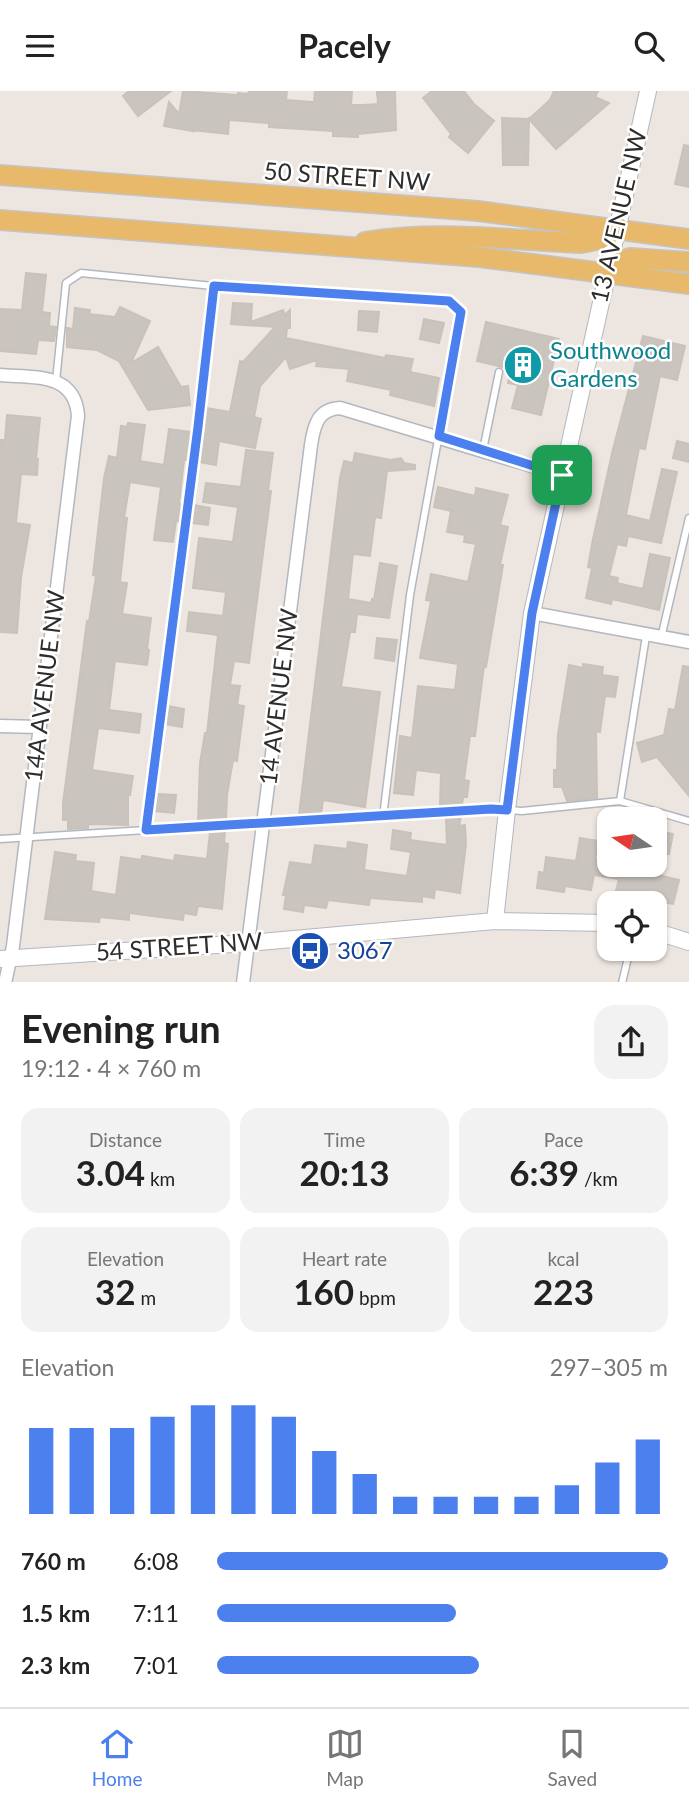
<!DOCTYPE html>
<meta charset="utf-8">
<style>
body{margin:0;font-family:Lato,sans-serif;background:#f2f2f2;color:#222;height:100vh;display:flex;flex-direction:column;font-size:26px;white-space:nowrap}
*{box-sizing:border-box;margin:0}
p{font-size:23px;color:#767676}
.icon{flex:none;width:38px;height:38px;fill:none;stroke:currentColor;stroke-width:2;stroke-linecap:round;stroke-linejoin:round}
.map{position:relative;height:891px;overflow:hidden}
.side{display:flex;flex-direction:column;background:#fff;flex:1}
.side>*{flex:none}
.needle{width:46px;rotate:283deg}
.controls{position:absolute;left:597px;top:716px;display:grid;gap:14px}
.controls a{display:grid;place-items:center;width:70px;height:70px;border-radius:14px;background:#fff;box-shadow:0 2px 5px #0004;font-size:35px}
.pin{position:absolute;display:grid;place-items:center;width:60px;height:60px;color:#fff;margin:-30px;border-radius:14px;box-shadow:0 4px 10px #0006}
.round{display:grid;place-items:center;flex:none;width:74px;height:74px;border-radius:21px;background:#f2f2f2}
.headline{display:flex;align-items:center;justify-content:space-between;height:119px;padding:0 21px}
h1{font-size:38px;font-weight:700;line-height:52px}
.metrics{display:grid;grid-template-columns:repeat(3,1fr);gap:10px;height:119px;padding:7px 21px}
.metrics div{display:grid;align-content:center;border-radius:18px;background:#f2f2f2;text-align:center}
.metrics b{font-size:35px;font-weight:700}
.metrics small{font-size:19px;font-weight:400}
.metrics p{font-size:19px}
.chart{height:196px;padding:14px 21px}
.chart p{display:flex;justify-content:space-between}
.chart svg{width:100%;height:126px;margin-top:7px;stroke:#4c80ee;stroke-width:6}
ul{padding:0 21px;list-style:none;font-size:23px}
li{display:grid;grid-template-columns:112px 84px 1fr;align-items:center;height:52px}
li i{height:18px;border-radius:9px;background:#4c80ee}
header{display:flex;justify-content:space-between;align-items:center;height:91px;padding:0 21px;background:#fff;font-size:32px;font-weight:700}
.tab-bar{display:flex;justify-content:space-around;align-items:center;height:98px;border-top:2px solid #e0e0e0;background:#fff;font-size:19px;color:#767676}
.tab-bar a{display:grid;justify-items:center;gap:4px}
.tab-bar .selected{color:#4c80ee}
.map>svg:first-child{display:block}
.building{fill:#c9c4be;stroke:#c9c1ba;stroke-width:2}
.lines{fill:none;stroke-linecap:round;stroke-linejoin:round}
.service-casing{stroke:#b3b7bf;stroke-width:9}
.minor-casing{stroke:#b3b7bf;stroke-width:15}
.tertiary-casing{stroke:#b3b7bf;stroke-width:18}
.primary-casing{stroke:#c4c4c4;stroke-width:22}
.service{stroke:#fff;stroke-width:6}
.minor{stroke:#fff;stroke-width:12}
.tertiary{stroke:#fff;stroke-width:16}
.primary{stroke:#e8b96a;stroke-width:19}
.route-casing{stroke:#fff;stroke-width:14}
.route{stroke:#4c80ee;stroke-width:9}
.labels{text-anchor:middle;stroke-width:5;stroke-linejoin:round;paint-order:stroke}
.street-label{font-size:24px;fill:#2d2d2d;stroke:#fff}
.culture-label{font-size:24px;fill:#0d838f;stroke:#fff;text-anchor:start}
.transit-label{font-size:24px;fill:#164399;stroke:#fff;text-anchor:start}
</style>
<header><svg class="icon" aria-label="menu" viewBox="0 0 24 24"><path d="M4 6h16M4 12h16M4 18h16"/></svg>Pacely<svg class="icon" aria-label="search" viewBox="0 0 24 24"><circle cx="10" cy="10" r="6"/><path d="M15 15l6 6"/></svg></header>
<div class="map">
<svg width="689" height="892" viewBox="0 0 689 892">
<rect width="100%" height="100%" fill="#ede6e0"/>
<path class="building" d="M129,0H171L138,25L123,5Z
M183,0L237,4L238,2L248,3L249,0H287L286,9L312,11H314L315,0H352L351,14H363L378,13L377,1L395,0L396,39L358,43V46L333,45V40L269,36V32L229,29L228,43L191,39L192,40L164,35L169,11L179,23Z
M432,0H464L474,13L494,30L468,62L449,46L451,43L423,7Z
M554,0H598L595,6L609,12L556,58L529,28L528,74H503L502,27L529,28L550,9Z
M684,54L689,55V96L675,93Z
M26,182L46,184L42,221L50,222L49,235L56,236L54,250L38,249L36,263L0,260V218L22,219Z
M233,212L252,213L251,231L283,219L285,224L290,219V237H287L286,247L385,267L386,264L413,268L410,281L439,287L434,315L390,304L391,299L347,290L349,278L316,275L317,269L290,278L286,266L260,295L254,326L261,328L255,357L219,350L216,374L199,371L206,317L230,321L240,270L243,271L275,236L231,233Z
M120,216L150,230L131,272L158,256L181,296L188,295L190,314L148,319L119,270L97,259L67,256V237L73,238L75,217L90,219L89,223L115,226Z
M359,220L379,221L377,241L358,239Z
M424,228L444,232L439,252L420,248Z
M486,231L559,248L541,324L512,317L518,294L508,292L511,278L477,270Z
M643,245L685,255L677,289L660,285L645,358L639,357L626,424L650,430L662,378L677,381L661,452L628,445L626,455L617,453L609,485L618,487L617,492L643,498L650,463L670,467L659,519L612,508L611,513L586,507L592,477L588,476L593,448L613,358Z
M7,324L40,327L36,368H38L37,384L21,383L16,432L30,434L21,486L17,542L0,541V349H5Z
M128,332L145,334L140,370L164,374L169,338L192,341L188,369H184L179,413H182L180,431L176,430L173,451L154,449L161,396L130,391L124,427H127L120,491L127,492L122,523L151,527L147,558L149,559L147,574L115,570L109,619L141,623L139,642L98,637L92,679L133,685L130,704H128V734L88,733V737L68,738V729H63V712L87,530L89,531L96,485L93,484L104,387L109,365L117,367L121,335L127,336Z
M677,350L689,353V371L673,367Z
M246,359L273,362L268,400H271L249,572L234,570L230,594L240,595L237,614L244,615L237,670L233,669L227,704L226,729L198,730L200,672L205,642H207L218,544L187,540L189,521L223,525L226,501L193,497L199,447L233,451L238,416L203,411L206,392L241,396Z
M355,362L391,369L401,367L404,372L415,374V378L387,380L381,427L375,426L370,465L353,463L348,508L371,512L372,508L374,509L380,472L397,475L389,527L357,523L355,541H350L341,596L380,601L365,716L323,709L321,723L299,724L340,387L344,370L353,372Z
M438,396L475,405L476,397L508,404L500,434L508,436L500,474H503L486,576L484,575L475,645H470L464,689L469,690L467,706H463L462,714L440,715L441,682L416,679L413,704L394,702L400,645L412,647L418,595L455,599L458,573L420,567L431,510L426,509L431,483L468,491L476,453L464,451L465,444L447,441L451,420L434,416Z
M194,414L210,417L208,434L191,432Z
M377,547L397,549L394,570L375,567Z
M583,573L603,576L602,584L618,586L615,606L605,605L600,641L596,640L597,707L567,710L562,696H554V679H557L558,643L569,574L583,577Z
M683,575L689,576V705L657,666L642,671L637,652L664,644L669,618L675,619Z
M168,615L184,618L182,636L165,633Z
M157,703L176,704L174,722L155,720Z
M446,726H461L459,735L465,734L466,753L460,802L435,798L434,807L422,805V811L370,807L369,814L328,809L326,817L304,814L303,821L284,818L286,804H283L290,771L312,774L315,754L347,758L348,751L367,754L364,779L407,785L411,761L391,758L393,739L411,742L410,749L447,754Z
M654,739L673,743L669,763L654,760Z
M225,740L224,752L228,753L222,818L198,815L196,824L184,822L183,829L129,822V829L100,826L99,831L45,828L55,761L76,764L75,770L94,772L91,800L116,804L121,766L141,769L142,765L174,770L175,764L207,768L210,741Z
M580,747L599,750L595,768L605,770L604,774H617L679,789L673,813L616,800L619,788L594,784L591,799L565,795L564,801L537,797L539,781L544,782L546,766L576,770Z"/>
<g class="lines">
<g class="service-casing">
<path id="service" d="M56,290L66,192L81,182L213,195L449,210L461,221L410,504L383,726
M483,359L499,281
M661,547L689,427
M620,710L646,545
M146,739L198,336L213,195
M0,748L491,718L522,720L620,710L689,730
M622,892L630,858"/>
</g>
<g class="minor-casing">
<path id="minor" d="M0,284C34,287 75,281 78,325L13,855L5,892
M532,522L689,551
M0,635L40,636
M243,892L311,354C314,334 318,318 340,317L562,384"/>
</g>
<g class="tertiary-casing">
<path id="tertiary" d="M495,830L507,719L532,522L648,0
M654,840L689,851
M0,868L248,852L495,830L609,832"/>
</g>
<g class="primary-casing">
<path id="primary" d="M0,84L478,120L689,148
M0,129L479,166L689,193
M365,151C435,139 509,149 580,152C595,150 607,148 618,136
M606,182L610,175L630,167L689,171"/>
</g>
<use href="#service" class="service"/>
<use href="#minor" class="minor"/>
<use href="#tertiary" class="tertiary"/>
<use href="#primary" class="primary"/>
</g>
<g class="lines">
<g class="route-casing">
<path id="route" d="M214,195L449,210L461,221L439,345L562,384L532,522L507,719L491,718L146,739L198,336Z"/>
</g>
<use href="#route" class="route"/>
</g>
<defs>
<g id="building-disc" transform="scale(2.0125)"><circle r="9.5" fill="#0f9aa8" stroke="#fff"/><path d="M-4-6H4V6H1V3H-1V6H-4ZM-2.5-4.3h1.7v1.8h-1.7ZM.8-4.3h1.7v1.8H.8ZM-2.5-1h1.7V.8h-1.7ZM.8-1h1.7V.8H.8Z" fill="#fff"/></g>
<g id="bus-disc" transform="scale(2.0125)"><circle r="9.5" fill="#1a4fb4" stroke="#fff"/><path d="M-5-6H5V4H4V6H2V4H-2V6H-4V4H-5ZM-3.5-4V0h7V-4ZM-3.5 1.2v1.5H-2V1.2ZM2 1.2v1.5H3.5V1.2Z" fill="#fff"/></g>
</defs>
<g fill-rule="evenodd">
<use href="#building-disc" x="523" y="274"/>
<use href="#bus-disc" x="310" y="860"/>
</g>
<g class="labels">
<g class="street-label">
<text transform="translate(347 86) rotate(4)" y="8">50 STREET NW</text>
<text transform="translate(619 125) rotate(-77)" y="8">13 AVENUE NW</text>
<text transform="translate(45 595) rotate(-83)" y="8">14A AVENUE NW</text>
<text transform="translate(279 606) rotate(-83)" y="8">14 AVENUE NW</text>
<text transform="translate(179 856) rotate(-4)" y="8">54 STREET NW</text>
</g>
<g class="culture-label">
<text x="550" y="268">Southwood<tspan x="550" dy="28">Gardens</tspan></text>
</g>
<g class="transit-label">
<text x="337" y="868">3067</text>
</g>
</g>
</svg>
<div class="controls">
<a><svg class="needle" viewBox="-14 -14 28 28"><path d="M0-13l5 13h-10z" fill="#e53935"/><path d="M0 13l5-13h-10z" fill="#767676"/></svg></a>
<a><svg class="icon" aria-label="locate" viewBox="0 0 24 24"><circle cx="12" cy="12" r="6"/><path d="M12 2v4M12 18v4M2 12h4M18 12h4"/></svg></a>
</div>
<div class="pin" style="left:562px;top:384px;background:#1e9e55"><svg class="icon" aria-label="arrive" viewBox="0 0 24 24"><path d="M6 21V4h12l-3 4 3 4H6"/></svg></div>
</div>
<section class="side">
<div class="headline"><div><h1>Evening run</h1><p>19:12 · 4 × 760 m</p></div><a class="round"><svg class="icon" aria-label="share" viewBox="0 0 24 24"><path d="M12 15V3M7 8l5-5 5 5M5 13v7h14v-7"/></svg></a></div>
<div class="metrics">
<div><p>Distance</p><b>3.04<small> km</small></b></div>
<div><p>Time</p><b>20:13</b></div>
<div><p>Pace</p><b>6:39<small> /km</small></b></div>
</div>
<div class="metrics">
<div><p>Elevation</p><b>32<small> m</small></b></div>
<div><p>Heart rate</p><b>160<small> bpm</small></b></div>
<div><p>kcal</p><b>223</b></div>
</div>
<div class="chart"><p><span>Elevation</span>297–305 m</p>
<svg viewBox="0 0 160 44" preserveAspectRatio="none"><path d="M5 44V14M15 44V14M25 44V14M35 44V10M45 44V6M55 44V6M65 44V10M75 44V22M85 44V30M95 44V38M105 44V38M115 44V38M125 44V38M135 44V34M145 44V26M155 44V18"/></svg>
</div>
<ul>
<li><b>760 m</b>6:08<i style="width:100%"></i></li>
<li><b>1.5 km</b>7:11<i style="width:53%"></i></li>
<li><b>2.3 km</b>7:01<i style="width:58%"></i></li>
</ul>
</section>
<nav class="tab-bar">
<a class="selected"><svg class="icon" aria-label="home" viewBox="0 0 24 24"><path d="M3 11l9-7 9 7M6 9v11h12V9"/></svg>Home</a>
<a><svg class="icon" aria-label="map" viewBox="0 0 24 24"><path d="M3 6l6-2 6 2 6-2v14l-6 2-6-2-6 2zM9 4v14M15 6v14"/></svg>Map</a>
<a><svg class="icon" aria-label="saved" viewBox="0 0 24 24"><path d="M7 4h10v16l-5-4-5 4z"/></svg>Saved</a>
</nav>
